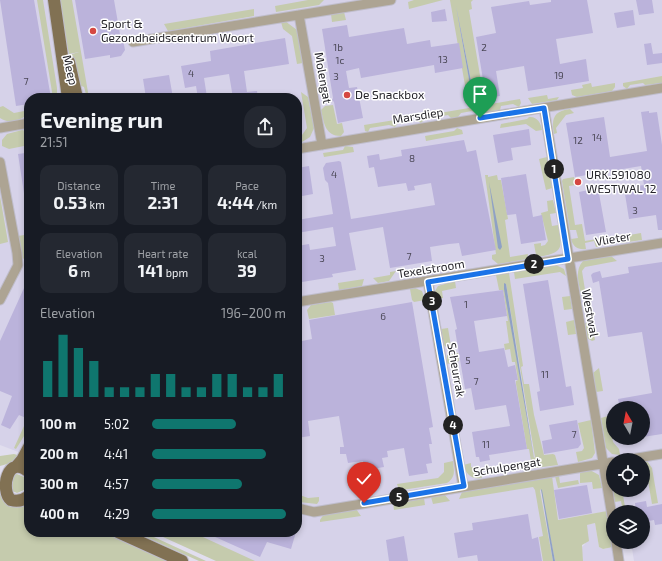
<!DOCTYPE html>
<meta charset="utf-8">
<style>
body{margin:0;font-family:"Exo 2",sans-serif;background:#242831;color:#f1f3f6;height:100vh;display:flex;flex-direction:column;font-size:15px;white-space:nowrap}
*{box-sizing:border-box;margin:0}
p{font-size:13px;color:#9ea1a6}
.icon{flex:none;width:22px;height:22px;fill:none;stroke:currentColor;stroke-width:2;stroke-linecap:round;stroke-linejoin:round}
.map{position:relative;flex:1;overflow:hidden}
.details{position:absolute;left:24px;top:93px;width:278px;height:444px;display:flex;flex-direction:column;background:#171b24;border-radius:16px;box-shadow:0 2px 6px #0003}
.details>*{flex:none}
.needle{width:26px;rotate:350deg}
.tools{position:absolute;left:606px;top:401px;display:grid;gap:8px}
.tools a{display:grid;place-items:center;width:44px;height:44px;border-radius:50%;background:#171b24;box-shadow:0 2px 6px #0003;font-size:20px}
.pin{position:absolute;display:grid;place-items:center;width:34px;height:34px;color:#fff;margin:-41px -17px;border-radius:50% 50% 50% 0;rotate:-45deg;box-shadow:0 0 4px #0007}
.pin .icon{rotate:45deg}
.km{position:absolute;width:20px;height:20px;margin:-10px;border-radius:50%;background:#222;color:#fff;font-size:11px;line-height:20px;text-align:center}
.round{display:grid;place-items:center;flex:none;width:42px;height:42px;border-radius:16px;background:#242831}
.headline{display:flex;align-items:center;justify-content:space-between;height:68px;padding:0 16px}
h1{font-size:22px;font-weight:700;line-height:30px}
.stats{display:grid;grid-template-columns:repeat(3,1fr);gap:6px;height:68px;padding:4px 16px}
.stats div{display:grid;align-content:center;border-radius:10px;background:#242831;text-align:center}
.stats b{font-size:17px;font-weight:700}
.stats small{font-size:11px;font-weight:400}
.stats p{font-size:11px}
.chart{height:112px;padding:8px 16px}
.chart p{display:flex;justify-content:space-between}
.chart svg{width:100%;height:72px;margin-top:4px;stroke:#0f766e;stroke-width:6}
ul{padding:0 16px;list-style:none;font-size:13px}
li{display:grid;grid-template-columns:64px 48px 1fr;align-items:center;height:30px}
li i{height:10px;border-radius:5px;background:#0f766e}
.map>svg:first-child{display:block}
.built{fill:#d6d2e9;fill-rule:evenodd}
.green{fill:#c5cbad;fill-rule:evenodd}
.water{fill:#8fa1c5}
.building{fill:#bbb3db}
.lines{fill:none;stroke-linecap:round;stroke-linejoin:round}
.minor-casing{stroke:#bfbdcb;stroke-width:11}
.major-casing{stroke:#bfbdcb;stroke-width:14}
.minor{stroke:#ada493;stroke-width:9}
.major{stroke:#817153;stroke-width:12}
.route-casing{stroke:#fff;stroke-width:8}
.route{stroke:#1a73e8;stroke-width:5}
.poi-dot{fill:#d54741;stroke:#fff;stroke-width:1.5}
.labels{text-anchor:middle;stroke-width:3;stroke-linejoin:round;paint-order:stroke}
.number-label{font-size:10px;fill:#4b4857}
.poi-label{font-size:12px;fill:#26252b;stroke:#fff;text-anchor:start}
.street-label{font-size:12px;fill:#26252b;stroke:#fff}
</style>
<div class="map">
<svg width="662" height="561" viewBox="0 0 662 561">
<rect width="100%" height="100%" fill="#e1deee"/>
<path class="built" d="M0,0H662V561H634L631,542H643V512H626L625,508L548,522L555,561H224L161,532H297V98H29V456L0,445ZM613,408H643V438H613ZM613,460H643V490H613Z
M595,523L599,547L603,549L613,547L614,561H583L581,548L585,544L586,525Z"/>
<path class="green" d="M37,0H43L57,88V98H53Z
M58,0H72L89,98H87L84,87L79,85L69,55L79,52L69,54Z
M308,0H324L319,5L276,12L275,6Z
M414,0H443L409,9L408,2Z
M450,0H473L471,2L472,9L469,10L485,105L520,99L521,103L519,107L513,104L501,106L500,110L476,114L472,111L461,113L458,117L451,118L448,115L425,119L421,123L417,121L416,117L469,108ZM456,6L475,101H473Z
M254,9V16L168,31L164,24Z
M344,12L346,20L332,22L331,14Z
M285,21L297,30L303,63L297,64L292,36L283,29L281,22Z
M662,76V83L645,85L643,83L630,85L627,89L623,86V83Z
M591,83L592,87L615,83V87L612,91L577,97L572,95L571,90L583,88L582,85Z
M301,92L308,97L314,128L310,137L302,142L297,140V136L302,135L307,128Z
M547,95L548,99L559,97L557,100L532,104L528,98Z
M333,105L337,124L342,123L344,132L341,136C325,136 324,123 321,110L325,106Z
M3,106L14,113L29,110V114C20,120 10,125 0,118V107Z
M570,109L574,113L566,115L556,128L557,133L554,134C551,118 554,111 570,109Z
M529,117C537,116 541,123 542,130L536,131L526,124L500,128L501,124L527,119Z
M401,119L395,127L389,125L370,128L368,132L365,131L364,125Z
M457,128L462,130L463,134L426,141L425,136L454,131Z
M22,130L29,132V145L9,149L2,146V140L7,134Z
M345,146L353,147L354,152L324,157L323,153L343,150Z
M547,157L552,188L546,190L539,159Z
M485,175H488V177L497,175L498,180H501L508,219L505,220L510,257L528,254L527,259L498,264L492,259V255L496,254Z
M574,177L576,185L569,186L575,225L582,224L585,241L603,238V240L598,241L599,247H596L594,241L585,243L586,249C578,250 573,247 571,239L578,238L576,230H570L562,181L563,179Z
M0,196L8,242L0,244Z
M553,200L556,213L550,214L552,226L558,225C563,249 563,253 538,257L536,255L534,244L541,243V246L545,245L548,241L541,213L548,211L547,201Z
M641,233L642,240L621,243V240H618V237Z
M24,235L28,258L21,259L18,236Z
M611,256L617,261L585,267L582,271L586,296L582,297C579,285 574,271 583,261Z
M556,265L564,269L566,276L560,272L515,279L514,272Z
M396,271L389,281L378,283L373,278L390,275V272Z
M509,273L523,366L521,367L524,384H529L534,415L544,455L553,454L555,455L558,465L528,469L531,461L529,449H527L516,384V381L518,380L515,362H512L510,349L505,350L504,344L509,343L506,321H508L503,290H499L496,275ZM506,284L535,457L534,458L504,285Z
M364,279L362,286L339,290L338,283Z
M455,281L456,288L442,291L443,298L436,299L435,291L438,286Z
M415,288L422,291L425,300L414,302L412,300L410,289Z
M570,296L572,309L564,310L562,297Z
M331,302L333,303L335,315L309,319L307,310L311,305Z
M574,320L576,334L568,335L566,322Z
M592,322L595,340L592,341L587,338L585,323Z
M448,328L451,346L446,347L444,345L441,329Z
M458,353L459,361L447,364V355Z
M599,368L603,391L596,392L593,373Z
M29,415V428L16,449L14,448Z
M608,416L613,442L619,449L620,455L612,454L606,448L601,418Z
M591,420L595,453L592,458L578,462L576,452L582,451L584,448L578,423Z
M14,454L21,456L14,462L0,466V456Z
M453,461C454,471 456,477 447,483L402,490L398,487L397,484L438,478L444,472V463Z
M647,461L652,468L658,503L652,504L646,469H643V462Z
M471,463V467L480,470L482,478C472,480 466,474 463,465Z
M590,470L599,475L602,488L593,489L592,482L580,483V472Z
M613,470V490H622L626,512H623L621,501L615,502L611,478Z
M17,474L24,477L27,483L24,490L17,493L10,490L13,475Z
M552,476L558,520L607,511L613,547L603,549L599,547L595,523L587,525L589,541L582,545L583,561H555L541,489L540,491L553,561H543L539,537L543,536L535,490L533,487L459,499L462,492Z
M555,476H559L560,483L578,480L579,484L558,488Z
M371,489L373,495L359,498L357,496L356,491Z
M0,494L3,498L29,501V532H113L177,561H0Z
M297,494L308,498L319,497V501L317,504L299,502L297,501Z
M444,494L450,501L433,504L431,497Z
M424,498L425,505L394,510L393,503Z
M356,509L361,516L320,522V520L324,514Z
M135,532H143L206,561H199Z
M152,532H192L255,561H216Z"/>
<path class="water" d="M456,6L475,101L473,102Z
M489,182L502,247L500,250L498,248Z
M504,283L506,284L534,458L504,289Z
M541,489L542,490L555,561H553Z"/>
<path class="building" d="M0,0H34L51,98H46L44,95L31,97L29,98V104L16,106Z
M75,0H114L121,40H123L125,50L121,56L110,58V55L85,59Z
M551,0H587L593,33L556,39L560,64L586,59L589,81L528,91L524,66L496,71L500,96L486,98L476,37L496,33L491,7L529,1L530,5L551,2Z
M636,0H652L654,13L639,15Z
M445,9L447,21L432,22L431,12Z
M633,10L635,25L617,28L614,13Z
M347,25L349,37L404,28L407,44L430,40L431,47L459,43L463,68L435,73L434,65L361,78L359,68L346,71L349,88L357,87L363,118L338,123L334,102L332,100L333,98L322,29Z
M285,38L289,64L244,71L247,92L257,91L258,98H233L229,74L204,78L207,97L198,98L196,86L185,88L181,66L211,61L210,51Z
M651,43L653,54L662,53V63L647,65L644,44Z
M169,75L173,98H146L143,79Z
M649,111V113L657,112L662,145V230H658L656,215L629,219L624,188L644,185L641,166L575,177L566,123L604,117L610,157L647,151L641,112Z
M529,129L531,145L511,148L513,160L498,163L493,135Z
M464,140L467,152L476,150L496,250L462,256L459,243L449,244L430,247L432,261L390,268L383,227L349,233L356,270L332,274L333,277L302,282L299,262L297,263V246L309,244L310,250L336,246L333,227L297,233V220L333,214L328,183L325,180L323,168L326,163L339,161L341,162L351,219L382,214L435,205L431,183L414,186L415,190L408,191L406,183L378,187L374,167L369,168L367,156L379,154L380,160L402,156L401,150Z
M25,153H29V200H25L18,154Z
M309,166L313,194L297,197V168Z
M526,174L533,217L542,215L546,240L521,244L516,214L507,215L501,178Z
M598,188L606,232L586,235L579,192Z
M662,262V434L643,437V408H620L618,399L652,393L642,332L608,337L599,281L593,283L591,275L593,273L600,271L602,278L629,273L628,267Z
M29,277V411L26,418L19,415L10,429L1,425L12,396L0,391V341Z
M548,280L566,387L571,386L574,405L540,411L537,392L540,391L523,284Z
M503,290L507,316L474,321L479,352L504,348L508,367L515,365L518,380H515L527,449L489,455L490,460L480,462L479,457H476L472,432L510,426L506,405L475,410L471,388L465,389L455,330L457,329L450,297Z
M412,302L433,427L429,428L432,444H429L432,463L426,464L428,473L409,476L404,448L387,451L388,457L382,458L384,467L378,468L376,471L365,470L363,461L348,463L346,454H340V447H344L339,416L308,421L310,436L297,438V342L312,339L309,320Z
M577,420L581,444L578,448L544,454L542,441L552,439L549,425Z
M587,485L592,513L559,519L554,490Z
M646,501L647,507L662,504V524L655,525L654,520L643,522V512H636L635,503Z
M528,514L532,539L538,537L542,561H478L477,555L458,558L454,533L473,530L472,523Z
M204,532H296L291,549L267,542L260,557Z
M404,536L408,561H389L386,540Z"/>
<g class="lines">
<g class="minor-casing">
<path id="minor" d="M299,15L322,145
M133,42L391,0
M544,108L613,522
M0,128L29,123
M297,149L662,88
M0,162L17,253L18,265L0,300
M428,282L463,486
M297,302L662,243
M625,460L662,454
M297,508L314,512L613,462
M616,542L619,561"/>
</g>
<g class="major-casing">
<path id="major" d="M54,0L68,98
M69,62L77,98
M16,467L22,460L29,447
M29,472C7,453 0,491 11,500C18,502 24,500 29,496
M118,532L182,561"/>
</g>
<use href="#minor" class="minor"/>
<use href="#major" class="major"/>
</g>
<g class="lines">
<g class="route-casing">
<path id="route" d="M364,503L464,486L428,282L568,259L544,108L480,118"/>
</g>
<use href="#route" class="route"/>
</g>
<g class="poi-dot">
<circle cx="93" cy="31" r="4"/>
<circle cx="347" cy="95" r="4"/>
<circle cx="578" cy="182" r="4"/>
</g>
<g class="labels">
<g class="number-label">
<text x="338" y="51">1b</text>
<text x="484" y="51">2</text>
<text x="443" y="63">13</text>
<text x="340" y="64">1c</text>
<text x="191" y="77">4</text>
<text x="559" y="79">19</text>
<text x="336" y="80">3</text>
<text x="26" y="85">7</text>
<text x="597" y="141">14</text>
<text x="578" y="144">12</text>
<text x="412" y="162">8</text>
<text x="334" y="178">4</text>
<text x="635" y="214">3</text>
<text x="409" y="260">7</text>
<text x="322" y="262">3</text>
<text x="466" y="308">1</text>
<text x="383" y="320">6</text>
<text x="468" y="364">5</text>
<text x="545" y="378">11</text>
<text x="476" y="385">7</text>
<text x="574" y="438">7</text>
<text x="486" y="448">11</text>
</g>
<g class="poi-label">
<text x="101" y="28">Sport &amp;<tspan x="101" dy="14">Gezondheidscentrum Woort</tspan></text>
<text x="355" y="99">De Snackbox</text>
<text x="586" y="179">URK.591080<tspan x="586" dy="14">WESTWAL 12</tspan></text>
</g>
<g class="street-label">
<text transform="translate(70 70) rotate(76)" y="4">Meep</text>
<text transform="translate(323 78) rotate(80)" y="4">Molengat</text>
<text transform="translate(418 116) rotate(-9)" y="4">Marsdiep</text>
<text transform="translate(613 239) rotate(-10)" y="4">Vlieter</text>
<text transform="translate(431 269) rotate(-9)" y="4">Texelstroom</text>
<text transform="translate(590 313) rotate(80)" y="4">Westwal</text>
<text transform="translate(456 370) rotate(80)" y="4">Scheurrak</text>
<text transform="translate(507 467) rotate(-9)" y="4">Schulpengat</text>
</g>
</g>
</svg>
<div class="tools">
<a><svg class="needle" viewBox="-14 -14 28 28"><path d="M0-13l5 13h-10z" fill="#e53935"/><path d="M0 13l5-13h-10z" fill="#9ea1a6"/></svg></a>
<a><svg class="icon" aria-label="locate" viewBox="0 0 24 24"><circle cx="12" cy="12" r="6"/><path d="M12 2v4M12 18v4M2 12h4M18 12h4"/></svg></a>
<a><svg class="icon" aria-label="layers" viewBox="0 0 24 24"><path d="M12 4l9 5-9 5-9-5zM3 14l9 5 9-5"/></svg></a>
</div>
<div class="pin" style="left:480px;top:118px;background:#1e9e55"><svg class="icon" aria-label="arrive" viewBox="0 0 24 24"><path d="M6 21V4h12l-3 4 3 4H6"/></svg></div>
<div class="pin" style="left:364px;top:503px;background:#d93025"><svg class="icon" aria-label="check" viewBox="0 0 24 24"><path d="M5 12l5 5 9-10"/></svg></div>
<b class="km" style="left:554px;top:169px">1</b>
<b class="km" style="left:534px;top:264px">2</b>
<b class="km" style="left:432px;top:301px">3</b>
<b class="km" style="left:453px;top:425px">4</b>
<b class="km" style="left:399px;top:497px">5</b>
<section class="details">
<div class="headline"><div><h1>Evening run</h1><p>21:51</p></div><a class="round"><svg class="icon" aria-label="share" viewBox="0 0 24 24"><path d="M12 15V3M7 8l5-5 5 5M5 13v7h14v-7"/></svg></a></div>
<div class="stats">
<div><p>Distance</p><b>0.53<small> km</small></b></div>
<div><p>Time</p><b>2:31</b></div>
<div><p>Pace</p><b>4:44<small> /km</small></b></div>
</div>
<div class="stats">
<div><p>Elevation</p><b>6<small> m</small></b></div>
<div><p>Heart rate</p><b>141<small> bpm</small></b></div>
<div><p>kcal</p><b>39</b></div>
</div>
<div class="chart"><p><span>Elevation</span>196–200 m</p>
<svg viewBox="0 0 160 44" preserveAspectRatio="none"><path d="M5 44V22M15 44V6M25 44V14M35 44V22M45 44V38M55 44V38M65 44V38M75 44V30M85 44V30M95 44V38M105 44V38M115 44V30M125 44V30M135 44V38M145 44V38M155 44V30"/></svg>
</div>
<ul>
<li><b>100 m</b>5:02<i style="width:63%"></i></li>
<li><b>200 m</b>4:41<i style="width:85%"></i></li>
<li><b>300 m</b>4:57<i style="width:67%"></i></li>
<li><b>400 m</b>4:29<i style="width:100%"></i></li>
</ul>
</section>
</div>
